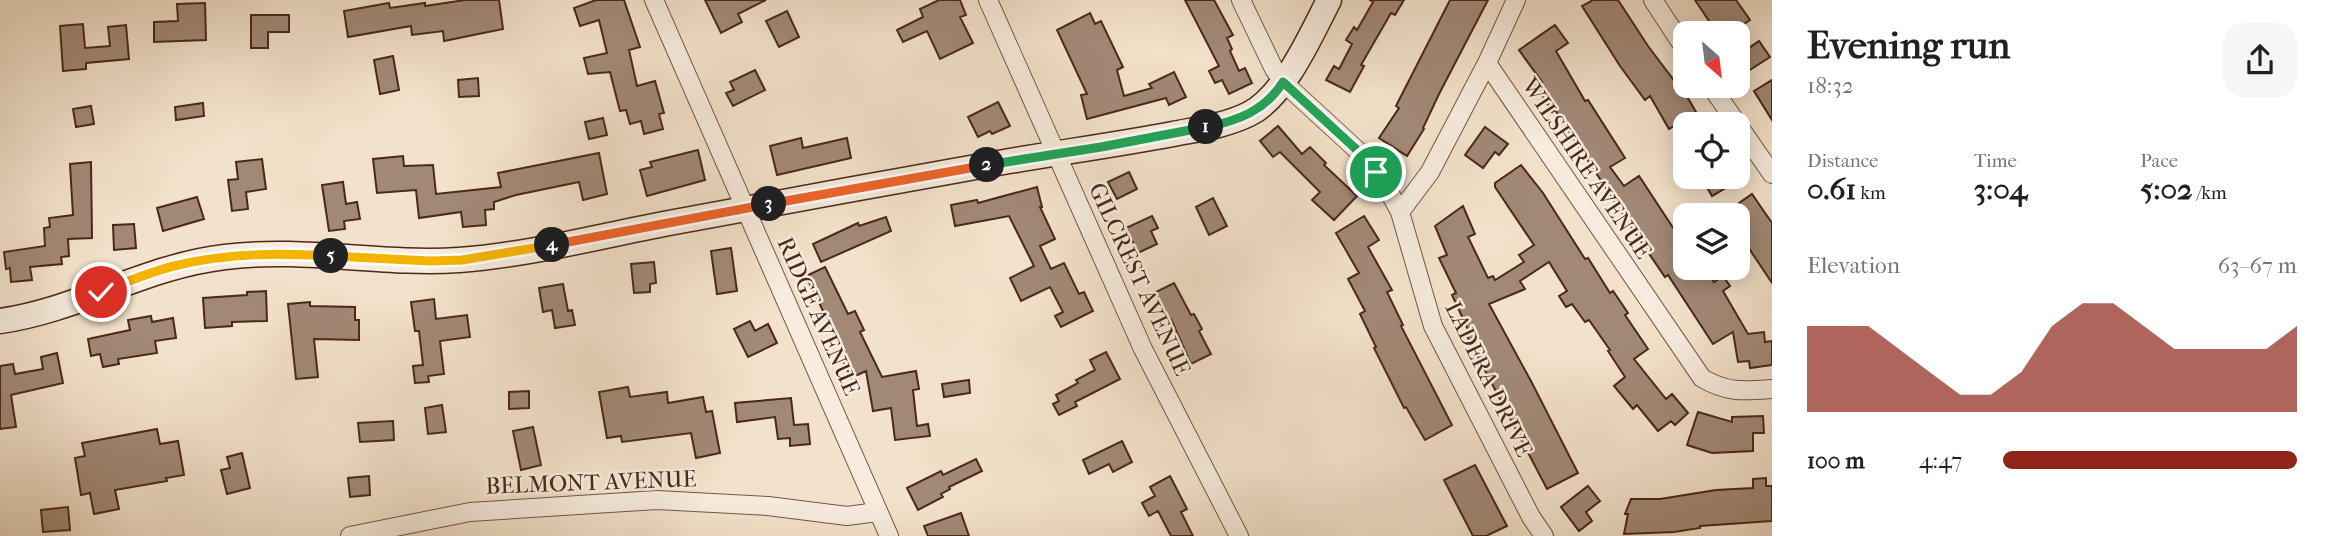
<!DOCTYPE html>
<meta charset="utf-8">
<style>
body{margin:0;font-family:"IM FELL French Canon",serif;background:#f6f6f6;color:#202124;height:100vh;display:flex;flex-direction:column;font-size:26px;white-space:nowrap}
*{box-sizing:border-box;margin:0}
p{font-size:23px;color:#757577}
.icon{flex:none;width:38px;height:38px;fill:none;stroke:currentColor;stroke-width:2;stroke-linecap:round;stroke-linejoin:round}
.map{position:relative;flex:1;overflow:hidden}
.sheet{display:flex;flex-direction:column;background:#fff;width:560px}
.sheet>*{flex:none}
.needle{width:46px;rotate:152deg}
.buttons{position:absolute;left:1673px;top:21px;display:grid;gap:14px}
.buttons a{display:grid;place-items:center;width:77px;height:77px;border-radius:14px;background:#fff;box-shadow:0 4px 18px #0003;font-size:35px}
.pin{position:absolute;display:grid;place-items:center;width:60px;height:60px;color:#fff;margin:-30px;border:4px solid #fff;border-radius:50%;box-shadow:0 2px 7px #0007}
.km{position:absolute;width:35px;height:35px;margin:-18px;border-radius:50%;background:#222;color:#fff;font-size:19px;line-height:35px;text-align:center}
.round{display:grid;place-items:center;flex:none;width:74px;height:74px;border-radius:21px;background:#f6f6f6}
.headline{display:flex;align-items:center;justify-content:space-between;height:119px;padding:0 35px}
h1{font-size:38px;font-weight:700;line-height:52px}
.stats{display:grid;grid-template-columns:repeat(3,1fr);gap:10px;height:119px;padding:7px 35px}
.stats div{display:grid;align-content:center}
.stats b{font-size:30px;font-weight:700}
.stats small{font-size:19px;font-weight:400}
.stats p{font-size:19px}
.chart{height:196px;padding:14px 35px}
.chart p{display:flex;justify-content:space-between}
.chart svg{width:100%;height:126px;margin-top:7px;fill:#8f2418;opacity:.7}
ul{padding:0 35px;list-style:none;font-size:23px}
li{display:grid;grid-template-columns:112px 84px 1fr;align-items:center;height:52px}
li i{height:18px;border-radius:9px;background:#8f2418}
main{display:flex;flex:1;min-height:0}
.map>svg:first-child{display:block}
.building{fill:#a28976;stroke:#4a281a;stroke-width:2}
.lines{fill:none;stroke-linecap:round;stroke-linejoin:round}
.street-casing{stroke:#745646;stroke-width:20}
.secondary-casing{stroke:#4a281a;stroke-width:27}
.street{stroke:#f7ecdd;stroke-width:18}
.secondary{stroke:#f7ecdd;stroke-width:24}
.split-1-casing{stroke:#fff;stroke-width:14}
.split-2-casing{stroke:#fff;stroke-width:14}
.split-3-casing{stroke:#fff;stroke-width:14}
.split-4-casing{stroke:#fff;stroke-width:14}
.split-5-casing{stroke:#fff;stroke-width:14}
.split-6-casing{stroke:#fff;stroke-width:14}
.split-1{stroke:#22a559;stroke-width:9}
.split-2{stroke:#22a559;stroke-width:9}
.split-3{stroke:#f0652b;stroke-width:9}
.split-4{stroke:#f0652b;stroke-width:9}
.split-5{stroke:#f5b400;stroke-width:9}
.split-6{stroke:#f5b400;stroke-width:9}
.labels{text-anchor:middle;stroke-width:5;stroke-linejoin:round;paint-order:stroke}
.street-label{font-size:23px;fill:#4a281a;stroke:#f7ecdd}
</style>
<main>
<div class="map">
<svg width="1772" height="536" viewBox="0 0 1772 536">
<rect width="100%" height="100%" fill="#f3e2cb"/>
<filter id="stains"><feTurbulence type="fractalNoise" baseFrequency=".00286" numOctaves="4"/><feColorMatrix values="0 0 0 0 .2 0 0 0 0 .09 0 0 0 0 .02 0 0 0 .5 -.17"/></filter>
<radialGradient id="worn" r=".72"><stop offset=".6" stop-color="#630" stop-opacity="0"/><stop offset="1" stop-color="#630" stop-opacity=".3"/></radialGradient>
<path class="building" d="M465,0H499L503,29L444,41L443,31L412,35L411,26L348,37L344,11L389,3L390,8L425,3V6Z
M596,0H624L640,47L629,50L637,86L655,81L664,113L659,114L663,129L644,134L641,121L630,124L626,110L620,111L610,72L588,74L584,58L607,53L599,20L580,26L574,8Z
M705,0H766L738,14L742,22L721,33Z
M939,0H960L966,15L960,17L973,43L940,59L927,31L903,42L897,30L923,17L920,9Z
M1185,0H1214L1233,35L1227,38L1232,49L1230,51L1239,71L1245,68L1252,83L1229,94L1222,80L1215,83L1209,71L1219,66Z
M1370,0H1404L1395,15L1391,13L1361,65L1364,66L1350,92L1326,80L1334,66L1339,69L1352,44L1346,40L1354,27L1357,30L1373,2Z
M1450,0H1488L1439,94L1423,128L1424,129L1407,156L1379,138L1399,108L1396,106Z
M1593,0H1618L1648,46L1679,87L1681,86L1696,112L1669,129L1650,96L1645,100L1620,66L1582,6Z
M1695,0H1736L1750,20L1730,33H1717Z
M205,3L206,40L154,42V22L178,21L177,4Z
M787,11L799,37L779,47L766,21Z
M1090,13L1095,24L1101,21L1123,67L1117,70L1124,96L1152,88L1149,84L1174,72L1186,97L1169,105L1166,98L1087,119L1081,95L1087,94L1057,30Z
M251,15H289V32H268V48H251Z
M83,24L85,48L110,46L108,27L126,25L129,59L86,63V69L63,71L60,26Z
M1555,25L1568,43L1556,51L1585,101L1588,100L1625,158L1610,167L1624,186L1639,176L1685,246V253L1680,257L1685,268H1688L1694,277L1705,269L1714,282L1723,276L1730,286L1723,291L1748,334L1764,332L1765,342L1772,341V365L1750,368L1749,361L1738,362L1733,332L1713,344L1668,275L1665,277L1641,242L1555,110L1552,112L1536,85L1542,82L1519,50Z
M1738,37L1746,50L1759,41L1770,57L1745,73H1741L1738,68Z
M393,56L399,90L380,94L374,60Z
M755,70L765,90L733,106L726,93L734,90L730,82Z
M478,78L479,96L459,97L458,80Z
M1772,80V120L1754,91Z
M998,102L1010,126L992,134L990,131L978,137L968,117Z
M203,103L204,116L176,120L175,107Z
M91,106L94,124L76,127L73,109Z
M603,118L607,135L589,139L585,122Z
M1278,126L1302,154L1310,147L1326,163L1324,165L1357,196L1334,220L1312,200L1320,192L1280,152L1273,157L1260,141Z
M1485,127L1508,144L1499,155L1495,152L1483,168L1465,155Z
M801,138L803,148L847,138L851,158L777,175L770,146Z
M698,150L705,180L647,196L640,170L652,167L650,162Z
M599,153L607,194L583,200L579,182L516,195L494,202V209L485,210L486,225L463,227L461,212L419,218L416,190L377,193L373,159L403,156L404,166L433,165L436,194L501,187L498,173Z
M262,159L266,189L246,192L248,209L232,211L228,180L238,179L236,162Z
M91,162L92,238L68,239L69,256L61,257L62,264L30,267L32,280L11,282L10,268L6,269L4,252L45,246L44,228L50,227L49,218L73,215L70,164Z
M1521,165L1543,193L1585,259L1588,258L1610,293L1613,291L1628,313L1625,315L1648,349L1634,359L1666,399L1672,394L1688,413L1675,425L1671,421L1658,431L1637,405L1633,409L1614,386L1625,377L1608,351L1610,350L1589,320L1585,322L1572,304L1566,307L1559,296L1567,291L1549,262L1520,281L1525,289L1489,304L1532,383L1578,473L1547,489L1467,336L1470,334L1452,295L1456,293L1439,258L1447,255L1435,226L1463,206L1475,234L1468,237L1488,278L1493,276L1495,280L1524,262L1519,255L1534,245L1495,187V183Z
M1129,172L1137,189L1117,199L1108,182Z
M1701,177H1744L1712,196Z
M343,182L346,204L357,202L360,219L344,221L345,229L329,231L322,185Z
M1037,187L1042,207H1040L1055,239L1040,246L1051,269L1064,263L1079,294L1084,292L1093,311L1061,327L1055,316L1063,312L1050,287L1021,301L1010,278L1034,266L1009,216L955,226L951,205L977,200L978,203Z
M1752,194L1772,223V283L1738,232V215H1722Z
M197,197L204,219L163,231L157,208Z
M1213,198L1227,226L1209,235L1196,207Z
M1152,216L1158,228L1151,231L1157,244L1138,253L1126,228Z
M1364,216L1379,240L1368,247L1392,290L1387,292L1403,325L1401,326L1452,425L1425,440L1406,407L1404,408L1374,348L1376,347L1360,314L1365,311L1348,279L1359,273L1336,233Z
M886,217L891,231L821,262L813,244L858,223L859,226Z
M134,224L136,248L114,250L113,225Z
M731,248L737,291L717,294L711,251Z
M654,262L656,283L650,284V292L634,293L631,264Z
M825,267L848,314L855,311L864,330L860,332L882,377L916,371L919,389L913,390L917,426L928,424L930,436L895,440L891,408L873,411L866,371L851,378L842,359L844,358L841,351L842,350L806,276Z
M1174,283L1191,315L1194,314L1202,329L1199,331L1211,354L1191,364L1171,319L1168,321L1154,293Z
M563,284L568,311L572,310L575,325L555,328L552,310L543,312L539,288Z
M266,291L267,321L232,322V326L205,328L203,298L247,295V292Z
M434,299L436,319L467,315L470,337L440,341L444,374L428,376L429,382L415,383L413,366L423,365L419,331H415L411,302Z
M310,302V306L355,307V320H359V340L314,339L318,377L296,379L288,304Z
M151,316L152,322L173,318L176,338L155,341L157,353L118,359L119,364L103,367L100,354L91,356L88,339L130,330L128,320Z
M750,321L755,331L768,324L777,343L748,357L734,329Z
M1106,352L1120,379L1075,402L1077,406L1059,415L1053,404L1059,401L1056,395L1078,383L1076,380L1095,370L1090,360Z
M57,353L63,383L11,395L16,427L0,429V366L13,364L15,374L43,369L41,357Z
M969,380L970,393L944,397L942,384Z
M628,387L630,397L667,392L668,403L703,397L706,412L712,411L720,453L696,458L691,433L622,442L621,436L607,438L599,392Z
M529,391V408L509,409V392Z
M791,398L794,425L808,424L810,444L790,446V438L778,439L775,417L737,422L735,403Z
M442,405L446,432L428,434L425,408Z
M1698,412L1732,422V417L1763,416L1764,433H1753V451L1712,453L1687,445Z
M393,421L394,440L360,442L358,423Z
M533,427L541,465L521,470L513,431Z
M157,429L160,444L178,441L184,475L166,478L167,481L115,490L119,509L94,514L90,493L81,495L75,458L85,456L82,443Z
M1122,441L1132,462L1113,472L1109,464L1089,474L1083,460Z
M242,453L250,488L227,494L221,470L230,468L227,457Z
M976,459L982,471L949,487L950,489L941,494L943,497L918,510L907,488L941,471L943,475Z
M1475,465L1507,526L1486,536H1473L1444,480Z
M369,476L370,495L350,497L348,478Z
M1170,476L1187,509L1181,512L1193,536H1171L1158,511L1149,516L1142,503L1155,496L1150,487Z
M1766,478V486H1772V521L1700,526V528L1674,532L1624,534L1628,514H1625L1631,499H1660L1716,490L1753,488V479Z
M1588,486L1600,501L1586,512L1592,521L1579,531L1561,507Z
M68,507L70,530L43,532L41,510Z
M961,513L969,536H928L924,526Z"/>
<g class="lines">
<g class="street-casing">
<path id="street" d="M654,0L889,536
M988,0L1143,349L1239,536
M1241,0L1274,69L1283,82L1357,150L1388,190L1400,212L1433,326L1531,517L1544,536
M1653,0L1685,49
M1487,63L1702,378C1727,393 1744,391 1772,389
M1711,86L1772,174
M1400,212L1430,172L1487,63L1516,0
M350,536L470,512L657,500L768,506L847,516L877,512"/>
</g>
<g class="secondary-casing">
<path id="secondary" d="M0,321C78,310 146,266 225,257C303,247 381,265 459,260C529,255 600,236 669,223C779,202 888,183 998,163C1056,153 1115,145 1173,134C1198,129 1225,126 1249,114C1284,97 1311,35 1329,0"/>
</g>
<use href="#street" class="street"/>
<use href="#secondary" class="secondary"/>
</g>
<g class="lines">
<g class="split-1-casing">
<path id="split-1" d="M1206,127C1237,121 1265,111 1283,82L1357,150L1376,172"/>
</g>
<g class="split-2-casing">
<path id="split-2" d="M987,165L1101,147L1206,127"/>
</g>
<g class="split-3-casing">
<path id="split-3" d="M769,204L987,165"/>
</g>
<g class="split-4-casing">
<path id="split-4" d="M552,245L769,204"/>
</g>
<g class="split-5-casing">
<path id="split-5" d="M331,256L430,261L462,260L552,245"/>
</g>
<g class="split-6-casing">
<path id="split-6" d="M101,292C126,282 152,271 178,265C230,253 279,253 331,256"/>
</g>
<use href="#split-1" class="split-1"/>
<use href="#split-2" class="split-2"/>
<use href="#split-3" class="split-3"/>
<use href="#split-4" class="split-4"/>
<use href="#split-5" class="split-5"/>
<use href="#split-6" class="split-6"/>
</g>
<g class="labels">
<g class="street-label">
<text transform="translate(1587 168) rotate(56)" y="8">WILSHIRE AVENUE</text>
<text transform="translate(1140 279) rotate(65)" y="8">GILCREST AVENUE</text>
<text transform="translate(819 316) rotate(66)" y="8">RIDGE AVENUE</text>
<text transform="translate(1489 379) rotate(64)" y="8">LADERA DRIVE</text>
<text transform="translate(591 482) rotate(-2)" y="8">BELMONT AVENUE</text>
</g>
</g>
<rect width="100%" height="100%" filter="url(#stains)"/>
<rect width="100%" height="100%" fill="url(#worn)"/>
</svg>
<div class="buttons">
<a><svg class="needle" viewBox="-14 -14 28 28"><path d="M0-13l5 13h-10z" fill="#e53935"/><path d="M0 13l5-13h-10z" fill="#757577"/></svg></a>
<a><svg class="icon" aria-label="locate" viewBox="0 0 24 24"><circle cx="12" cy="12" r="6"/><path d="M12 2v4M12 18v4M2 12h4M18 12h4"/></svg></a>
<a><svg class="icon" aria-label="layers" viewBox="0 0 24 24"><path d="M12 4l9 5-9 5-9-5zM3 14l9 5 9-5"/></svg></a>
</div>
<div class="pin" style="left:1376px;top:172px;background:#1e9e55"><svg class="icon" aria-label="arrive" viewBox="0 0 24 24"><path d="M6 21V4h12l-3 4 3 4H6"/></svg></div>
<div class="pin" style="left:101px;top:292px;background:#d93025"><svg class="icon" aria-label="check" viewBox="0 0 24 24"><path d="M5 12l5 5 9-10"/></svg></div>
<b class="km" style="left:1206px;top:127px">1</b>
<b class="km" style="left:987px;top:165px">2</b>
<b class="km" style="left:769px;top:204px">3</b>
<b class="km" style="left:552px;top:245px">4</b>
<b class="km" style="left:331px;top:256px">5</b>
</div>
<section class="sheet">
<div class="headline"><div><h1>Evening run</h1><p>18:32</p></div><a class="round"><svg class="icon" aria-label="share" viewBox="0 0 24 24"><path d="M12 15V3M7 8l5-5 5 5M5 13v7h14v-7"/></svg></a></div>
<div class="stats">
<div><p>Distance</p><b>0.61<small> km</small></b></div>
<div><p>Time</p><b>3:04</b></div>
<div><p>Pace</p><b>5:02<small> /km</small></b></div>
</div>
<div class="chart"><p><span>Elevation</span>63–67 m</p>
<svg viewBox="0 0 160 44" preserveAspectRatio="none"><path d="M0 44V14L10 14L20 14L30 22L40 30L50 38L60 38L70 30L80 14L90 6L100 6L110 14L120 22L130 22L140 22L150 22L160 14V44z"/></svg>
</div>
<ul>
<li><b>100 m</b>4:47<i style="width:100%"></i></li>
</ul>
</section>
</main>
